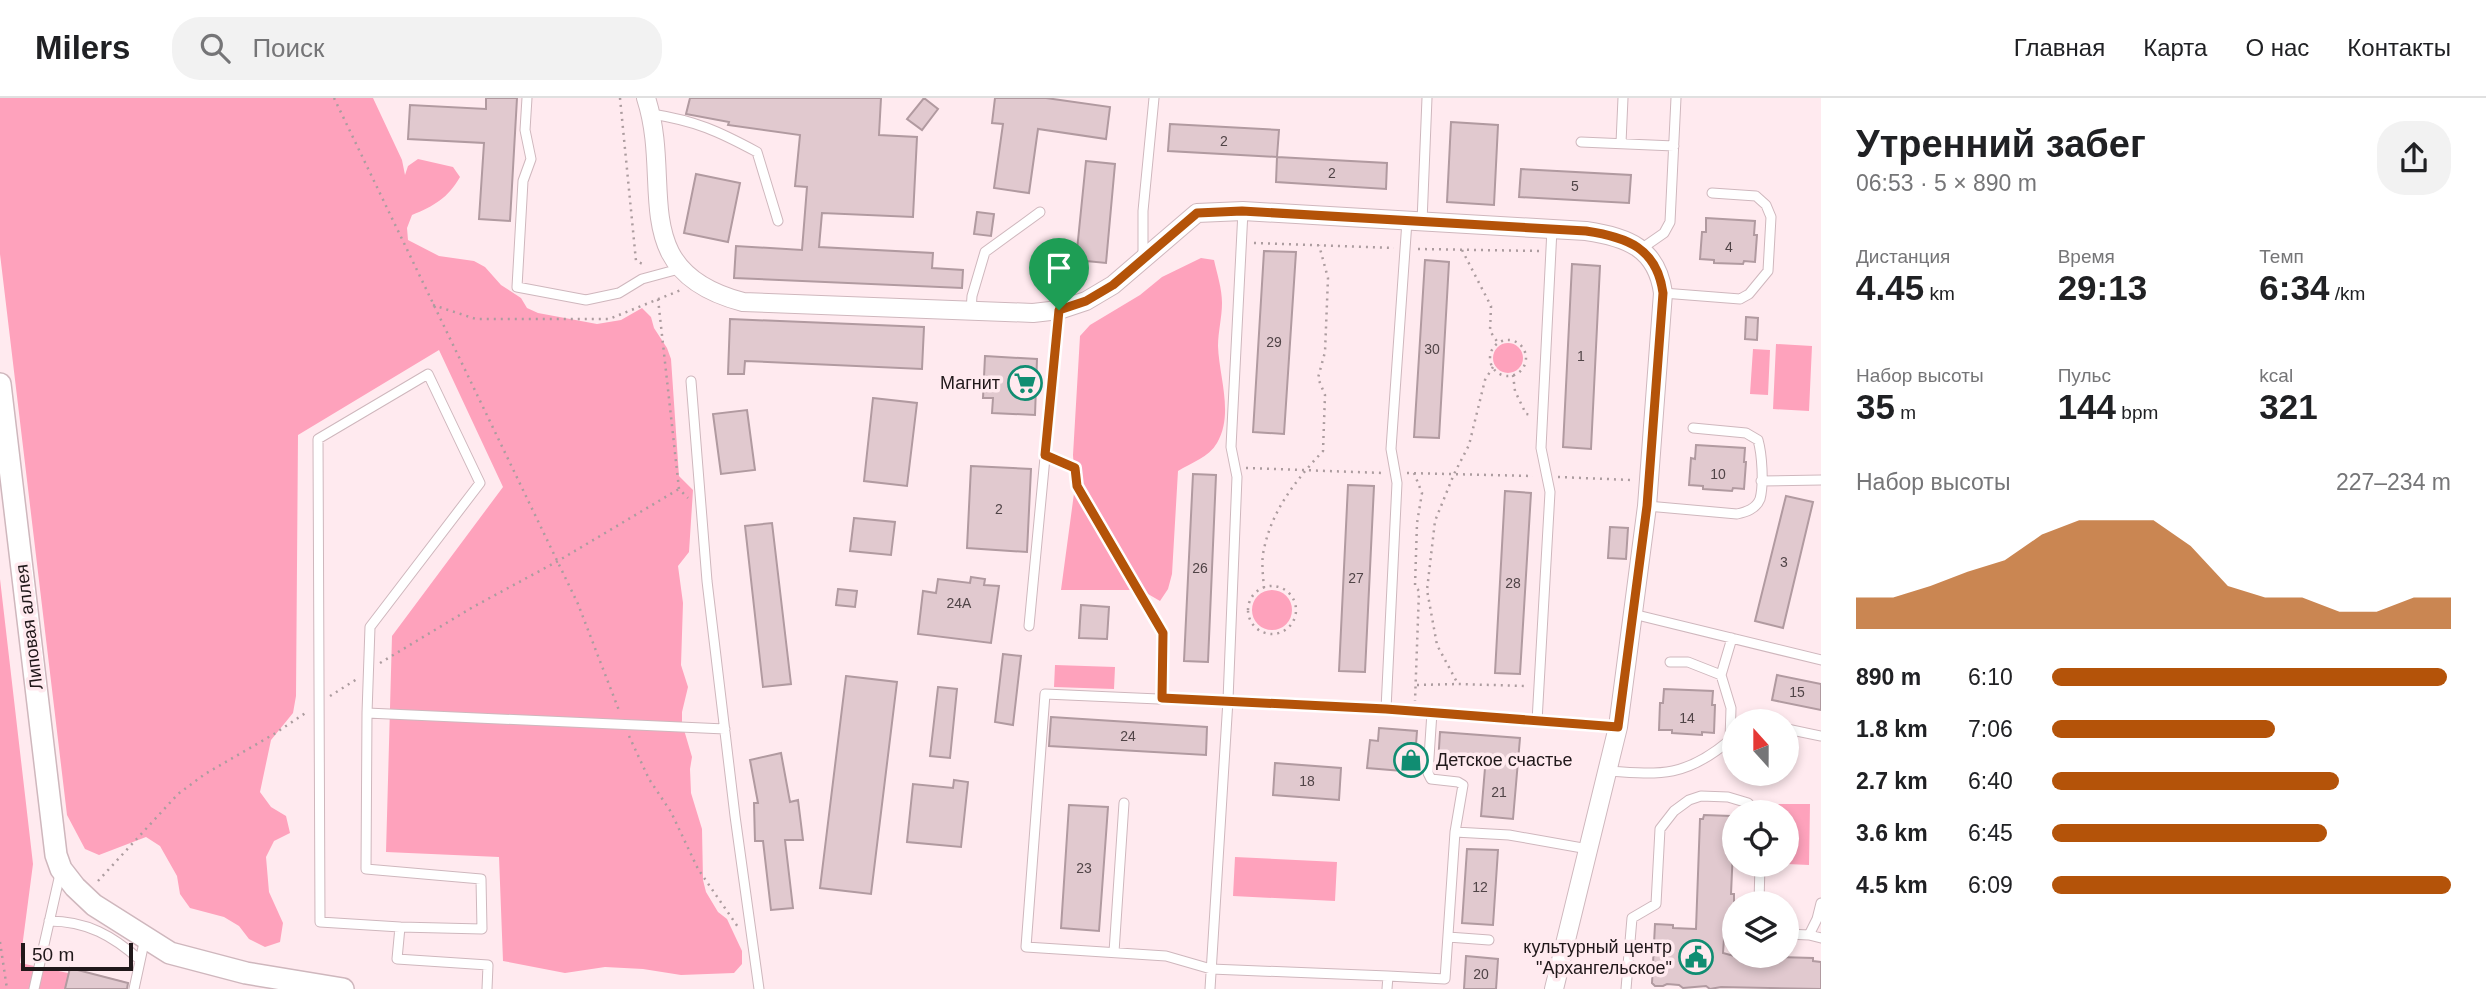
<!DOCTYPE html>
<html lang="ru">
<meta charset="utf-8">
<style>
body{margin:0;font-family:Helvetica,sans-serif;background:#f2f2f2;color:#202124;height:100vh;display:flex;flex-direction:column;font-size:26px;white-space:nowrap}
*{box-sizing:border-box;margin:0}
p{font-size:23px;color:#757577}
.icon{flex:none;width:38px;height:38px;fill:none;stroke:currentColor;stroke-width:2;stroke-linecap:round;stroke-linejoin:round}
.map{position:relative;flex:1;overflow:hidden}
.panel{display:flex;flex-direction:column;background:#fff;width:665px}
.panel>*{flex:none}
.needle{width:46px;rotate:339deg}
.tools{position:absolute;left:1722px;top:611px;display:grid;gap:14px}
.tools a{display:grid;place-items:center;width:77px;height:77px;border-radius:50%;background:#fff;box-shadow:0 4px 10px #0003;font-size:35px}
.scale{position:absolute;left:21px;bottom:18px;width:112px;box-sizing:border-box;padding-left:7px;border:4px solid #20181a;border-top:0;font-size:19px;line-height:24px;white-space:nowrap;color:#20181a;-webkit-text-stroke:5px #ffeaef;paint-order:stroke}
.pin{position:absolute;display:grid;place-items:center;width:60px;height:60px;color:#fff;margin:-72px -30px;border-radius:50% 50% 50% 0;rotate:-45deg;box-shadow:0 0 7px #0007}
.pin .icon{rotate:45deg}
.round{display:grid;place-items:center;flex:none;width:74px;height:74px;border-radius:28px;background:#f2f2f2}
.summary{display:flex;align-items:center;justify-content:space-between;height:119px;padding:0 35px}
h1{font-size:38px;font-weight:700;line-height:52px}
.metrics{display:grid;grid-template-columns:repeat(3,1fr);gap:10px;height:119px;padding:7px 35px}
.metrics div{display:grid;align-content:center}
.metrics b{font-size:35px;font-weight:700}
.metrics small{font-size:19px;font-weight:400}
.metrics p{font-size:19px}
.chart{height:196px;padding:14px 35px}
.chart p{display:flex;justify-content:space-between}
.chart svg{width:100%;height:126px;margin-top:7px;fill:#b45309;opacity:.7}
ul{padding:0 35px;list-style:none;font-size:23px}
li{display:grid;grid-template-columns:112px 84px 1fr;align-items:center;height:52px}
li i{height:18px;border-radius:9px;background:#b45309}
header{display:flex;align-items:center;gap:42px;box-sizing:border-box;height:98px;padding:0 35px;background:#fff;border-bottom:2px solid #e0e0e0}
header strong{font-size:33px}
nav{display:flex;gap:38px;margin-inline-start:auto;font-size:24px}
.search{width:490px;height:63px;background:#f2f2f2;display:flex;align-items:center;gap:18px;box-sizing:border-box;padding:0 24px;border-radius:28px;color:#757577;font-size:26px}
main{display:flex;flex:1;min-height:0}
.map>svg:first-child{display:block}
.green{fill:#fea2bc}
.building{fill:#e1c9cf;stroke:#b19aa0;stroke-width:2}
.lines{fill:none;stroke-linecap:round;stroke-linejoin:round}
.service-casing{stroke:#cfb7bd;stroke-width:11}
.minor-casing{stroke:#cfb7bd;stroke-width:20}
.tertiary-casing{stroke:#cfb7bd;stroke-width:24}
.path{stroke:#ac9c9f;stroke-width:2.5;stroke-dasharray:2 5;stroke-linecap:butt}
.service{stroke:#fff;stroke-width:9}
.minor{stroke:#fff;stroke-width:18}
.tertiary{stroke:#fff;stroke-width:21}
.route-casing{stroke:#fff;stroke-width:14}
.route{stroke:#b45309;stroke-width:9}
.labels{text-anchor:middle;stroke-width:7;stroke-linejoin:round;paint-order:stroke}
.number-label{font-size:14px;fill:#504447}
.poi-label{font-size:18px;fill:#20181a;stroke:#ffeaef;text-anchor:end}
.street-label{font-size:18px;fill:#20181a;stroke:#ffeaef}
</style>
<header>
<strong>Milers</strong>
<div class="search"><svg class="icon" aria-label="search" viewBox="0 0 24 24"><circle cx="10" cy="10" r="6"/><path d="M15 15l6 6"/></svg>Поиск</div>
<nav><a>Главная</a><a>Карта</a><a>О нас</a><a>Контакты</a></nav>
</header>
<main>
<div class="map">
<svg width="1821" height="891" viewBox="0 0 1821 891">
<rect width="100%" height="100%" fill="#ffeaef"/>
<path class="green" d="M0,0H373L402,62L405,77L408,68L418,61L453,69L460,79C448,100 434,108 412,117L407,130L408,142L439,158L474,163L485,169L501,187L521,200L527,210L538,215L597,226L621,222L642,210L651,219L654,230L667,250L671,261L679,378L693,392L689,454L678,468L683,505L681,567L688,589L682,614V625L692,659L690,671L691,695L702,731L703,782L706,794L718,814L727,821L742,853V866L734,875L681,877L643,871L605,869L565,875L503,863L499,759L386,754L392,538L503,389L439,252L298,337L296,598L293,615L271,642L260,694L271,709L286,718L290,735L274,743L266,759L269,794L283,825L280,844L265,849L249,841L239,828L224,819L190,810L180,796L177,778L160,748L146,739L99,757L85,751L67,717L0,156Z
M1201,160L1214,162C1217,176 1222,190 1222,205C1222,219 1218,234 1218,248C1219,279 1234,316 1217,345C1209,359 1191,365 1178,373L1172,476L1168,491L1160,503L1148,496L1133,492H1061L1075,388L1073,357L1080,238L1090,227L1140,197L1162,179Z
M1493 260a15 15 0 1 1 30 0a15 15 0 1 1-30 0Z
M1776,246L1812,248L1809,313L1773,311Z
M1753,251L1770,252L1768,297L1750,296Z
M0,481L33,766L20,865L68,875L70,870L123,883L121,891H0Z
M1252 512a20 20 0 1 1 40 0a20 20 0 1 1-40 0Z
M1055,567L1115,569L1114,591L1054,589Z
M1776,706H1810L1809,767L1787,766V714H1776Z
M1235,759L1337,764L1335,803L1233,798Z"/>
<path class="building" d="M486,0H517L510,123L479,121L484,45L408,41L410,7L486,11Z
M690,0H881L879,37L917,39L913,119L822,115L819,149L933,155L932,170L963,172L962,190L734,180L736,148L802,152L807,89L795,88L800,37L728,27L729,24L686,16Z
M924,0L938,11L922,32L907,21Z
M995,0H1046L1110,9L1106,41L1038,31L1029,95L994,90L1003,26L992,25Z
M1451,24L1498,27L1494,107L1447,104Z
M1170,26L1279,32L1277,59L1168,53Z
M1277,59L1387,65L1386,91L1276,84Z
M1086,63L1115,66L1106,165L1076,162Z
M1521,71L1631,77L1629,105L1519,99Z
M696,76L740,85L728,144L684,135Z
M977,114L994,116L991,138L974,136Z
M1706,120L1755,123L1754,137H1757L1755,164L1744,163L1743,166L1714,165V162L1700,161L1702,134H1706Z
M1264,153L1296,154L1284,336L1253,334Z
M1425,162L1449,164L1439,340L1414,339Z
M1572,166L1600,168L1591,351L1563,349Z
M1746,219L1758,220L1757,242L1745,241Z
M730,221L924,229L922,271L745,263L744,276H728Z
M985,258L1037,261L1035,317L992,315L993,300H983Z
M873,300L917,305L907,388L864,383Z
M747,312L755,372L721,376L713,316Z
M1696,347L1745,350L1744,364H1746L1744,391L1733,390L1732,393L1703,391V388L1689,387L1691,360L1695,361Z
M971,368L1031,371L1027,454L967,450Z
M1193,376L1216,377L1208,564L1184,563Z
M1348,387L1374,388L1365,574L1339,573Z
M1505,393L1531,395L1520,576L1495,575Z
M1786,398L1813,404L1783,530L1755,523Z
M854,420L895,424L891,457L850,453Z
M772,425L791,586L763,589L745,428Z
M1610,429L1628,430L1626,461L1608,460Z
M971,479L985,481L984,487L999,488L991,545L918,536L923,493L936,495L938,481L970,485Z
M838,491L857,493L855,509L836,507Z
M1081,507L1109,509L1107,541L1079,540Z
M1003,556L1021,558L1013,627L995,624Z
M1777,577L1821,586V612L1772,602Z
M846,578L897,584L871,796L820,790Z
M938,589L957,591L950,660L930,658Z
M1664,591L1713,593L1712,607H1715L1714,635L1702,634V637L1672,635V632H1659L1660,605H1663Z
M1051,619L1207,629L1206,657L1049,648Z
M1379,630L1417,633L1414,674L1367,670L1370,642L1378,643Z
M1440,634L1520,640L1513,721L1481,718L1485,670L1438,666Z
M781,655L790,704L798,702L803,742H785L793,810L771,812L763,743H755L754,705H758L750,662Z
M1275,665L1341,670L1339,702L1273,697Z
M954,682L968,684L961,749L907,744L913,686L953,690Z
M1069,707L1108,709L1099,833L1061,830Z
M1704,717L1731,718V729H1734L1731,796H1734V809H1731L1730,826H1725L1723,855L1734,858L1813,860V863L1821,864V891L1721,889L1710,891L1706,888L1683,890L1679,887L1667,886L1663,888H1655L1652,885L1655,826L1673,827V830L1696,831L1700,721H1703Z
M1467,751L1498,752L1493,827L1462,825Z
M1466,858L1498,861L1496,891H1464Z
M70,870L128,885L127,891H65Z"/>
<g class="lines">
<g class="service-casing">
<path id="service" d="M527,0L525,32L531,61L523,83L517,189L586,202L619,195L642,181L679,171
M652,16C696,23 718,33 757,54L778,123
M1581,44L1674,48
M1621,45L1623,0
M1422,124L1427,0
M1641,151L1664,135L1670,124L1676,0
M1143,160V113L1154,0
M1663,195L1740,201L1749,196L1768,173L1771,119L1766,107L1756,98L1712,95
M971,213L972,198L985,154L1040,114
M691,283L707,483L735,718L759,891
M1761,383L1821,382
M1647,408L1737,416C1746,414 1756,411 1760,401C1764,386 1762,356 1758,342L1746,335L1693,330
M1633,516L1821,562
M1029,528L1059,212
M1670,564H1688L1721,577
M1162,600L1163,535
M1386,611L1397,385L1391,351L1407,123
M367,615L366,771L481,781L482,831L400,829
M1537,623L1550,394L1541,350L1552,131
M1787,631L1821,638
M1607,673C1662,677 1686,679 1730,642L1731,610L1721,577L1732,540
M1455,734L1509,737L1588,751
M1759,805L1760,766
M49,823C87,823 113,838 140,862
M1787,836L1809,837L1821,840
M1809,837L1817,821L1821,805
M1448,839L1489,842
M1114,854L1124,705
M1388,878L1211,871L1166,858L1026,849L1045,596L1386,611L1618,629
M34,891L60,776
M134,891L145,840
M487,891L488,867L397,861L400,829L320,824L318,341L428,276L480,385L370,529L367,615L725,631
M1210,891L1228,602L1237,379L1231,349L1243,113
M1387,891L1388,878L1445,881L1455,734L1463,687L1458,684L1431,681L1428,675L1432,614
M1626,891L1632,820L1656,806L1660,731L1674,713L1689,702L1701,698L1728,699L1748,705L1756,714"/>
</g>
<g class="minor-casing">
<path id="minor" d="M646,0C674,86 624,173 743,204L1033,215L1059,212L1086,203L1113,187L1197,115L1243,113L1586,133C1627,139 1657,150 1663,195L1647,408L1618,629L1554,891"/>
</g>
<g class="tertiary-casing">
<path id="tertiary" d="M0,286L56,757L61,771L75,789L94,807L170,855L246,875L343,891"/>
</g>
<path class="path" d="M334,0L578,506L620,615
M620,0L636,163L645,167
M1254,145L1394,150
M1418,151L1541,153
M1462,152L1491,208L1490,233L1498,245
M658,201L679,391L688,400
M433,207L476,221H609L681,192
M1490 260a18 18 0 1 1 36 0a18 18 0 1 1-36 0Z
M1493,269L1485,282L1469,347L1454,376L1435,423L1427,492L1437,547L1458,586L1526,588
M1513,277L1515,293L1526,316L1532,317
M1058,363L1075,370L1077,389L1158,525
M1246,370L1383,375
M1407,375L1533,378
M1414,375L1422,395L1417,425L1415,488L1419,493L1415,603
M1558,379L1631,382
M1248 512a24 24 0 1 1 48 0a24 24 0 1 1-48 0Z
M1264,490C1263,477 1261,463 1264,451C1272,412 1296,382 1323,353L1325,297L1318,280L1325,254L1328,180L1319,147
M380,565L473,509L558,463L679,391
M1417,587L1458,586
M330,598L357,581
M629,638L649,681L671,714L698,771L738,829
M98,783L178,696L205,676L274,636L307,614
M0,844L7,891"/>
<use href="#service" class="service"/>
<use href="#minor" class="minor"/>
<use href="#tertiary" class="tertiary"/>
</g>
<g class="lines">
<g class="route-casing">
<path id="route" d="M1242,113L1586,133C1627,139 1657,150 1663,195L1647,408L1618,629L1386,611L1162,600L1163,535L1077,388L1075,370L1045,357L1059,212L1086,203L1113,187L1197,115Z"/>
</g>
<use href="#route" class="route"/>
</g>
<defs>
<g id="supermarket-ring" transform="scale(1.75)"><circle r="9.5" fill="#ffeaef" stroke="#108d72" stroke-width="1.5"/><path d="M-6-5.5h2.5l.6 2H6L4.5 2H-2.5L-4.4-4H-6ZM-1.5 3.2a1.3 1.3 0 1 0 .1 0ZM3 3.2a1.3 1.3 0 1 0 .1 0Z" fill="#108d72"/></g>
<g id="shop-ring" transform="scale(1.75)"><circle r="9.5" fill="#ffeaef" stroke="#108d72" stroke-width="1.5"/><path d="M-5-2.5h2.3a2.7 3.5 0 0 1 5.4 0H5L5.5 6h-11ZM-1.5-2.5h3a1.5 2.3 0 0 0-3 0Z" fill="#108d72"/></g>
<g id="civic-ring" transform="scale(1.75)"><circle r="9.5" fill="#ffeaef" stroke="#108d72" stroke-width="1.5"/><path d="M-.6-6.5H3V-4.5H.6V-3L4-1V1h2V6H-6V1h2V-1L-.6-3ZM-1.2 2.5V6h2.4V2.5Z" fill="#108d72"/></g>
</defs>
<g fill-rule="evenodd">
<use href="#supermarket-ring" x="1025" y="285"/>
<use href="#shop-ring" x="1411" y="662"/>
<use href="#civic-ring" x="1696" y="859"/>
</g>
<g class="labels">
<g class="number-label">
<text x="1224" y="48">2</text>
<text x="1332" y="80">2</text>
<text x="1575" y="93">5</text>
<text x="1729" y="154">4</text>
<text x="1274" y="249">29</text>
<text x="1432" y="256">30</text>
<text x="1581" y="263">1</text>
<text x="1718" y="381">10</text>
<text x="999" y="416">2</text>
<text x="1784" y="469">3</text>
<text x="1200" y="475">26</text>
<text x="1356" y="485">27</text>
<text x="1513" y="490">28</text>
<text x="959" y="510">24А</text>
<text x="1797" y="599">15</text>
<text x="1687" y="625">14</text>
<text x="1128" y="643">24</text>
<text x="1307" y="688">18</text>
<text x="1499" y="699">21</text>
<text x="1084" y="775">23</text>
<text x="1480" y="794">12</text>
<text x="1481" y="881">20</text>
</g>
<g class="poi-label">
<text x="1000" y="291">Магнит</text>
<text x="1436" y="668" text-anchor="start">Детское счастье</text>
<text x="1672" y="855">культурный центр<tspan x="1672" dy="21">"Архангельское"</tspan></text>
</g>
<g class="street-label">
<text transform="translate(29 529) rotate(-97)" y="6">Липовая аллея</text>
</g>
</g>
</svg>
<div class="tools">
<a><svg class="needle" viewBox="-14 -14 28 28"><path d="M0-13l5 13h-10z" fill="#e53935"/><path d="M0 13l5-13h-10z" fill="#757577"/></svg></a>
<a><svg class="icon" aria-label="locate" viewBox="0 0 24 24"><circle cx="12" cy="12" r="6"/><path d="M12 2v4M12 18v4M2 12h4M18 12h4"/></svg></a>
<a><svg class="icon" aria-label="layers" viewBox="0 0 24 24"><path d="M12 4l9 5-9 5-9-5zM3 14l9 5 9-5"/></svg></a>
</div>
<div class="scale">50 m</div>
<div class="pin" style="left:1059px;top:212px;background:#1e9e55"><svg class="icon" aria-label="arrive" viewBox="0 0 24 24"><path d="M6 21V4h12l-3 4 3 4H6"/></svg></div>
</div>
<section class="panel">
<div class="summary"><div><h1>Утренний забег</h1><p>06:53 · 5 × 890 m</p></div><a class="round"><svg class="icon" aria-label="share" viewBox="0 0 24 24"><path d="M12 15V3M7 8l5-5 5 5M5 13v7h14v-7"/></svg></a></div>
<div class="metrics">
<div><p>Дистанция</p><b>4.45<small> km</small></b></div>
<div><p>Время</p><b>29:13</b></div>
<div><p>Темп</p><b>6:34<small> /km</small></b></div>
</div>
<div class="metrics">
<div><p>Набор высоты</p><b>35<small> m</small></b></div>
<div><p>Пульс</p><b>144<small> bpm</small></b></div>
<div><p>kcal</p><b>321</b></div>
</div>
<div class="chart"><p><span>Набор высоты</span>227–234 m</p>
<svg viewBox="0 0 160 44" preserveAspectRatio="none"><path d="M0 44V33L10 33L20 29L30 24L40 20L50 11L60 6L70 6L80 6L90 15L100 29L110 33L120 33L130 38L140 38L150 33L160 33V44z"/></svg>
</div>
<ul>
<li><b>890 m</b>6:10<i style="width:99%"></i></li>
<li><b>1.8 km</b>7:06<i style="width:56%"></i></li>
<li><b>2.7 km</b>6:40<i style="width:72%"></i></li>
<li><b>3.6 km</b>6:45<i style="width:69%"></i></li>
<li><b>4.5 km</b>6:09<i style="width:100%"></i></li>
</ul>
</section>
</main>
